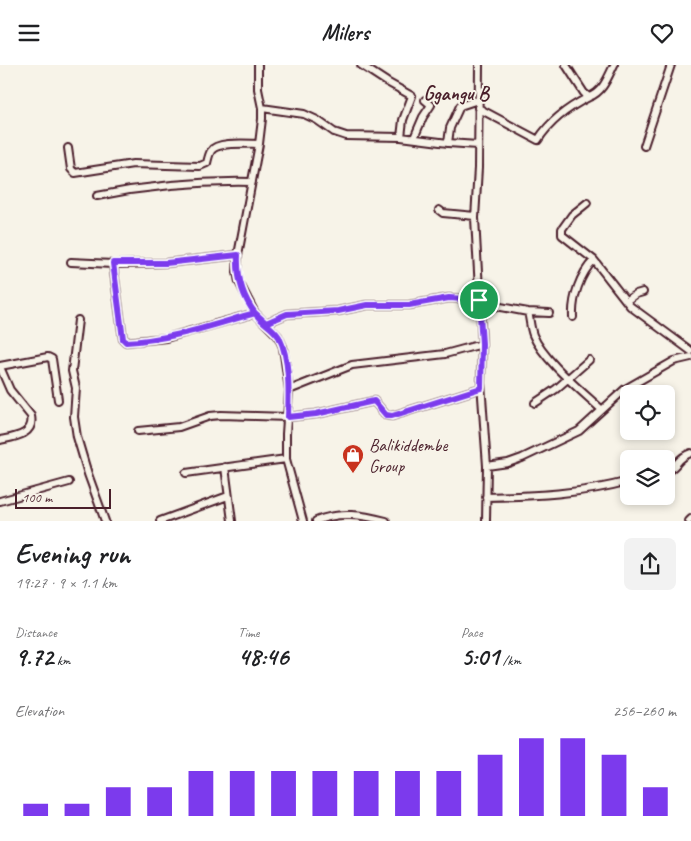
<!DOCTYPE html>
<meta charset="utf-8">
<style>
body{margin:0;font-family:Caveat,sans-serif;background:#f2f2f2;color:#202124;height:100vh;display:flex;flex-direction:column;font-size:19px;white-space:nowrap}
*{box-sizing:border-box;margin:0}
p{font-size:16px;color:#757577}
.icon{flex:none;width:28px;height:28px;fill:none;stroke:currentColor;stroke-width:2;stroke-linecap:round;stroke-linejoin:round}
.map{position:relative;height:456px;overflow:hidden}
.details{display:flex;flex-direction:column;background:#fff;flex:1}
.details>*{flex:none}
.fabs{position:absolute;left:620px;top:320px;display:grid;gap:10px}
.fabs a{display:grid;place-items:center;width:55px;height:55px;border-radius:8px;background:#fff;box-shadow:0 2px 8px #0003;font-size:25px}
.scale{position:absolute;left:15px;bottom:12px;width:96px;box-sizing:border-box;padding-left:5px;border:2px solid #4a1f2b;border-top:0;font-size:14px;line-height:18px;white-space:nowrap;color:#4a1f2b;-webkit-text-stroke:4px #f7f3e8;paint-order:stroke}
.pin{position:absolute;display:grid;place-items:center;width:42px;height:42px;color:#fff;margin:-21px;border:2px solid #fff;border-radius:50%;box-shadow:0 1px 5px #0007}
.round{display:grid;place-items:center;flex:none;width:52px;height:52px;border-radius:8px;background:#f2f2f2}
.overview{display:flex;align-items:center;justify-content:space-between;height:85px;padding:0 15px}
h1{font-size:28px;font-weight:600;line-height:38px}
.figures{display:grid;grid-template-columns:repeat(3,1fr);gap:8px;height:85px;padding:5px 15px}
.figures div{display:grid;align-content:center}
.figures b{font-size:25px;font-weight:600}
.figures small{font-size:14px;font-weight:400}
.figures p{font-size:14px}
.chart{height:140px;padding:10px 15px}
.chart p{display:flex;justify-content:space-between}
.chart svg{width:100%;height:90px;margin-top:5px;stroke:#7c3aed;stroke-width:6}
header{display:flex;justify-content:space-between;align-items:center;height:65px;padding:0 15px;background:#fff;font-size:22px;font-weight:600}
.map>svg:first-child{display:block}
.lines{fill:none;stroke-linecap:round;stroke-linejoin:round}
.minor-casing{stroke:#4a1f2b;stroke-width:10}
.minor{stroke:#f7f3e8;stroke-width:6}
.route-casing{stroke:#fff;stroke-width:10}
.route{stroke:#7c3aed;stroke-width:6}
.labels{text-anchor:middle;stroke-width:4;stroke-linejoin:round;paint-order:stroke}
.poi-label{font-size:18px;fill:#4a1f2b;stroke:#f7f3e8;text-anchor:start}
.quarter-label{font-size:20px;font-weight:bold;fill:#4a1f2b;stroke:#f7f3e8}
</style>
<header><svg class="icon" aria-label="menu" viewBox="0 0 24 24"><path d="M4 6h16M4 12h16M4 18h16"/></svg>Milers<svg class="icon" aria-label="heart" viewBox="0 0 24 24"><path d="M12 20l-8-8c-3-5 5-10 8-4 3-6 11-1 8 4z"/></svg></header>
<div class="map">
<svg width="691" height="456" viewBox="0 0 691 456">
<rect width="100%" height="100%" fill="#f7f3e8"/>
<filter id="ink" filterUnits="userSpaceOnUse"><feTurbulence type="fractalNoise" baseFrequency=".02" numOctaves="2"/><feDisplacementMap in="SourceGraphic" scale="10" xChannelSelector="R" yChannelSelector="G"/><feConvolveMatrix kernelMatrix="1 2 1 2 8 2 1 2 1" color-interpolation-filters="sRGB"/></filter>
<g filter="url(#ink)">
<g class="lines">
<g class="minor-casing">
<path id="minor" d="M258,0V24L262,43V54L259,79L238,190L237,207L239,217L255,248L278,271L283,282L289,325L286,369V394L303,456
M361,0L387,17L412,31L403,55L401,72
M479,0L478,103L475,153L482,279L481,318L487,401L486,456
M566,0L584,28L589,32C603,27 608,12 614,0
M262,43L304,49L317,55L334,67L346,71L401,72L448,78L478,80
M478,43L538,75C550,56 569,42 589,32
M414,73L423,52L431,40L425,35
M448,78L450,63L460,41L478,35
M644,81L671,0
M68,83L71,104L75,108L133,99L200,101L207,98C208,94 209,89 211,86C217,76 248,79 259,79
M97,131C147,121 201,116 252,117
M587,138L572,150L562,164V170L594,195L630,241L691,286
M439,145L443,148L475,151
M71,197L113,199L166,198L238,190
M113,199L123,274L126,277L166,273L255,248
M626,236L636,229L643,227
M479,238L528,247L549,248
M528,247C530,254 530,262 533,270C543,295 583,327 602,345
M573,252C572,233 580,209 594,195
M78,255L72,306L76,323L74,352L77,372L88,409L105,456
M266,258L287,249L338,246L367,240H409L449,233L479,235
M0,301L48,292L52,294L58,335
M0,302L10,325L31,351C35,370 14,372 0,375
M289,325L352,300L445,289L482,279
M535,338L556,324L589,295
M138,366L179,362L210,351L221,350L288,352L316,349L374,336L386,350L392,351L481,323
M487,401L508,398L522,393L579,366L625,324L674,296L691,292
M225,402L232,456
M666,407C679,401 676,393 691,388
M186,408L286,394
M486,432C535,431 581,429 629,416
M0,436L69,417
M160,456L228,431
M316,456C339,446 363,450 386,456
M689,456L691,454"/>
</g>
<use href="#minor" class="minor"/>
</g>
</g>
<g class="lines" filter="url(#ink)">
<g class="route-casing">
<path id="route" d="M479,235L449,233L409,240H367L338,246L287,249L266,258L255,248C212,260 171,275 126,277L123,274L113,198H166L238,190C237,210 242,231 255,248C261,257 273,262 279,272C290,294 289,328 288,352L316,349L374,336L386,350L392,351L481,323L482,279L479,235"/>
</g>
<use href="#route" class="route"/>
</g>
<defs>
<g id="shop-pin" transform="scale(1.125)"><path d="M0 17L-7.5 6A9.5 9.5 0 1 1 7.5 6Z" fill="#c8321e" stroke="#f7f3e8"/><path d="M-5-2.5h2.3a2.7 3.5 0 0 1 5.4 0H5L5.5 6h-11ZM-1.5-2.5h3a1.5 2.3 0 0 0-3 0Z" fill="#fff"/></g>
</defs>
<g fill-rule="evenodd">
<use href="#shop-pin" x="353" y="390"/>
</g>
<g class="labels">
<g class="poi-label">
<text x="369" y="386">Balikiddembe<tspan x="369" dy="21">Group</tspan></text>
</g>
<g class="quarter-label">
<text x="456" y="35">Ggangu B</text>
</g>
</g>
</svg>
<div class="fabs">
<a><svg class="icon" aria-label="locate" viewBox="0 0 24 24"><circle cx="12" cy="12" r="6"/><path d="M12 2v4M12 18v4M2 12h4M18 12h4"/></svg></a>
<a><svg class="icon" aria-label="layers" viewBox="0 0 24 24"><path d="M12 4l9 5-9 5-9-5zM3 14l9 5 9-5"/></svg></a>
</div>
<div class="scale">100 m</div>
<div class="pin" style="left:479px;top:235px;background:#1e9e55"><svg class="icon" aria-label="arrive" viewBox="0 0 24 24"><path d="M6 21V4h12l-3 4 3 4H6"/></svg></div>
</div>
<section class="details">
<div class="overview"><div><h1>Evening run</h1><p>19:27 · 9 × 1.1 km</p></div><a class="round"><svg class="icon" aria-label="share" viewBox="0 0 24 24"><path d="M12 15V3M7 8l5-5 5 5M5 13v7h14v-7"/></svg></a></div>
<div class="figures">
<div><p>Distance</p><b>9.72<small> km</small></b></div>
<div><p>Time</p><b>48:46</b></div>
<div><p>Pace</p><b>5:01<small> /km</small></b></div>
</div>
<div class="chart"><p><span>Elevation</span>256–260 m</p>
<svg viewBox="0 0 160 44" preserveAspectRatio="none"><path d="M5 44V38M15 44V38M25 44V30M35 44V30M45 44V22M55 44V22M65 44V22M75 44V22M85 44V22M95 44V22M105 44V22M115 44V14M125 44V6M135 44V6M145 44V14M155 44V30"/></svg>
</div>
</section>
